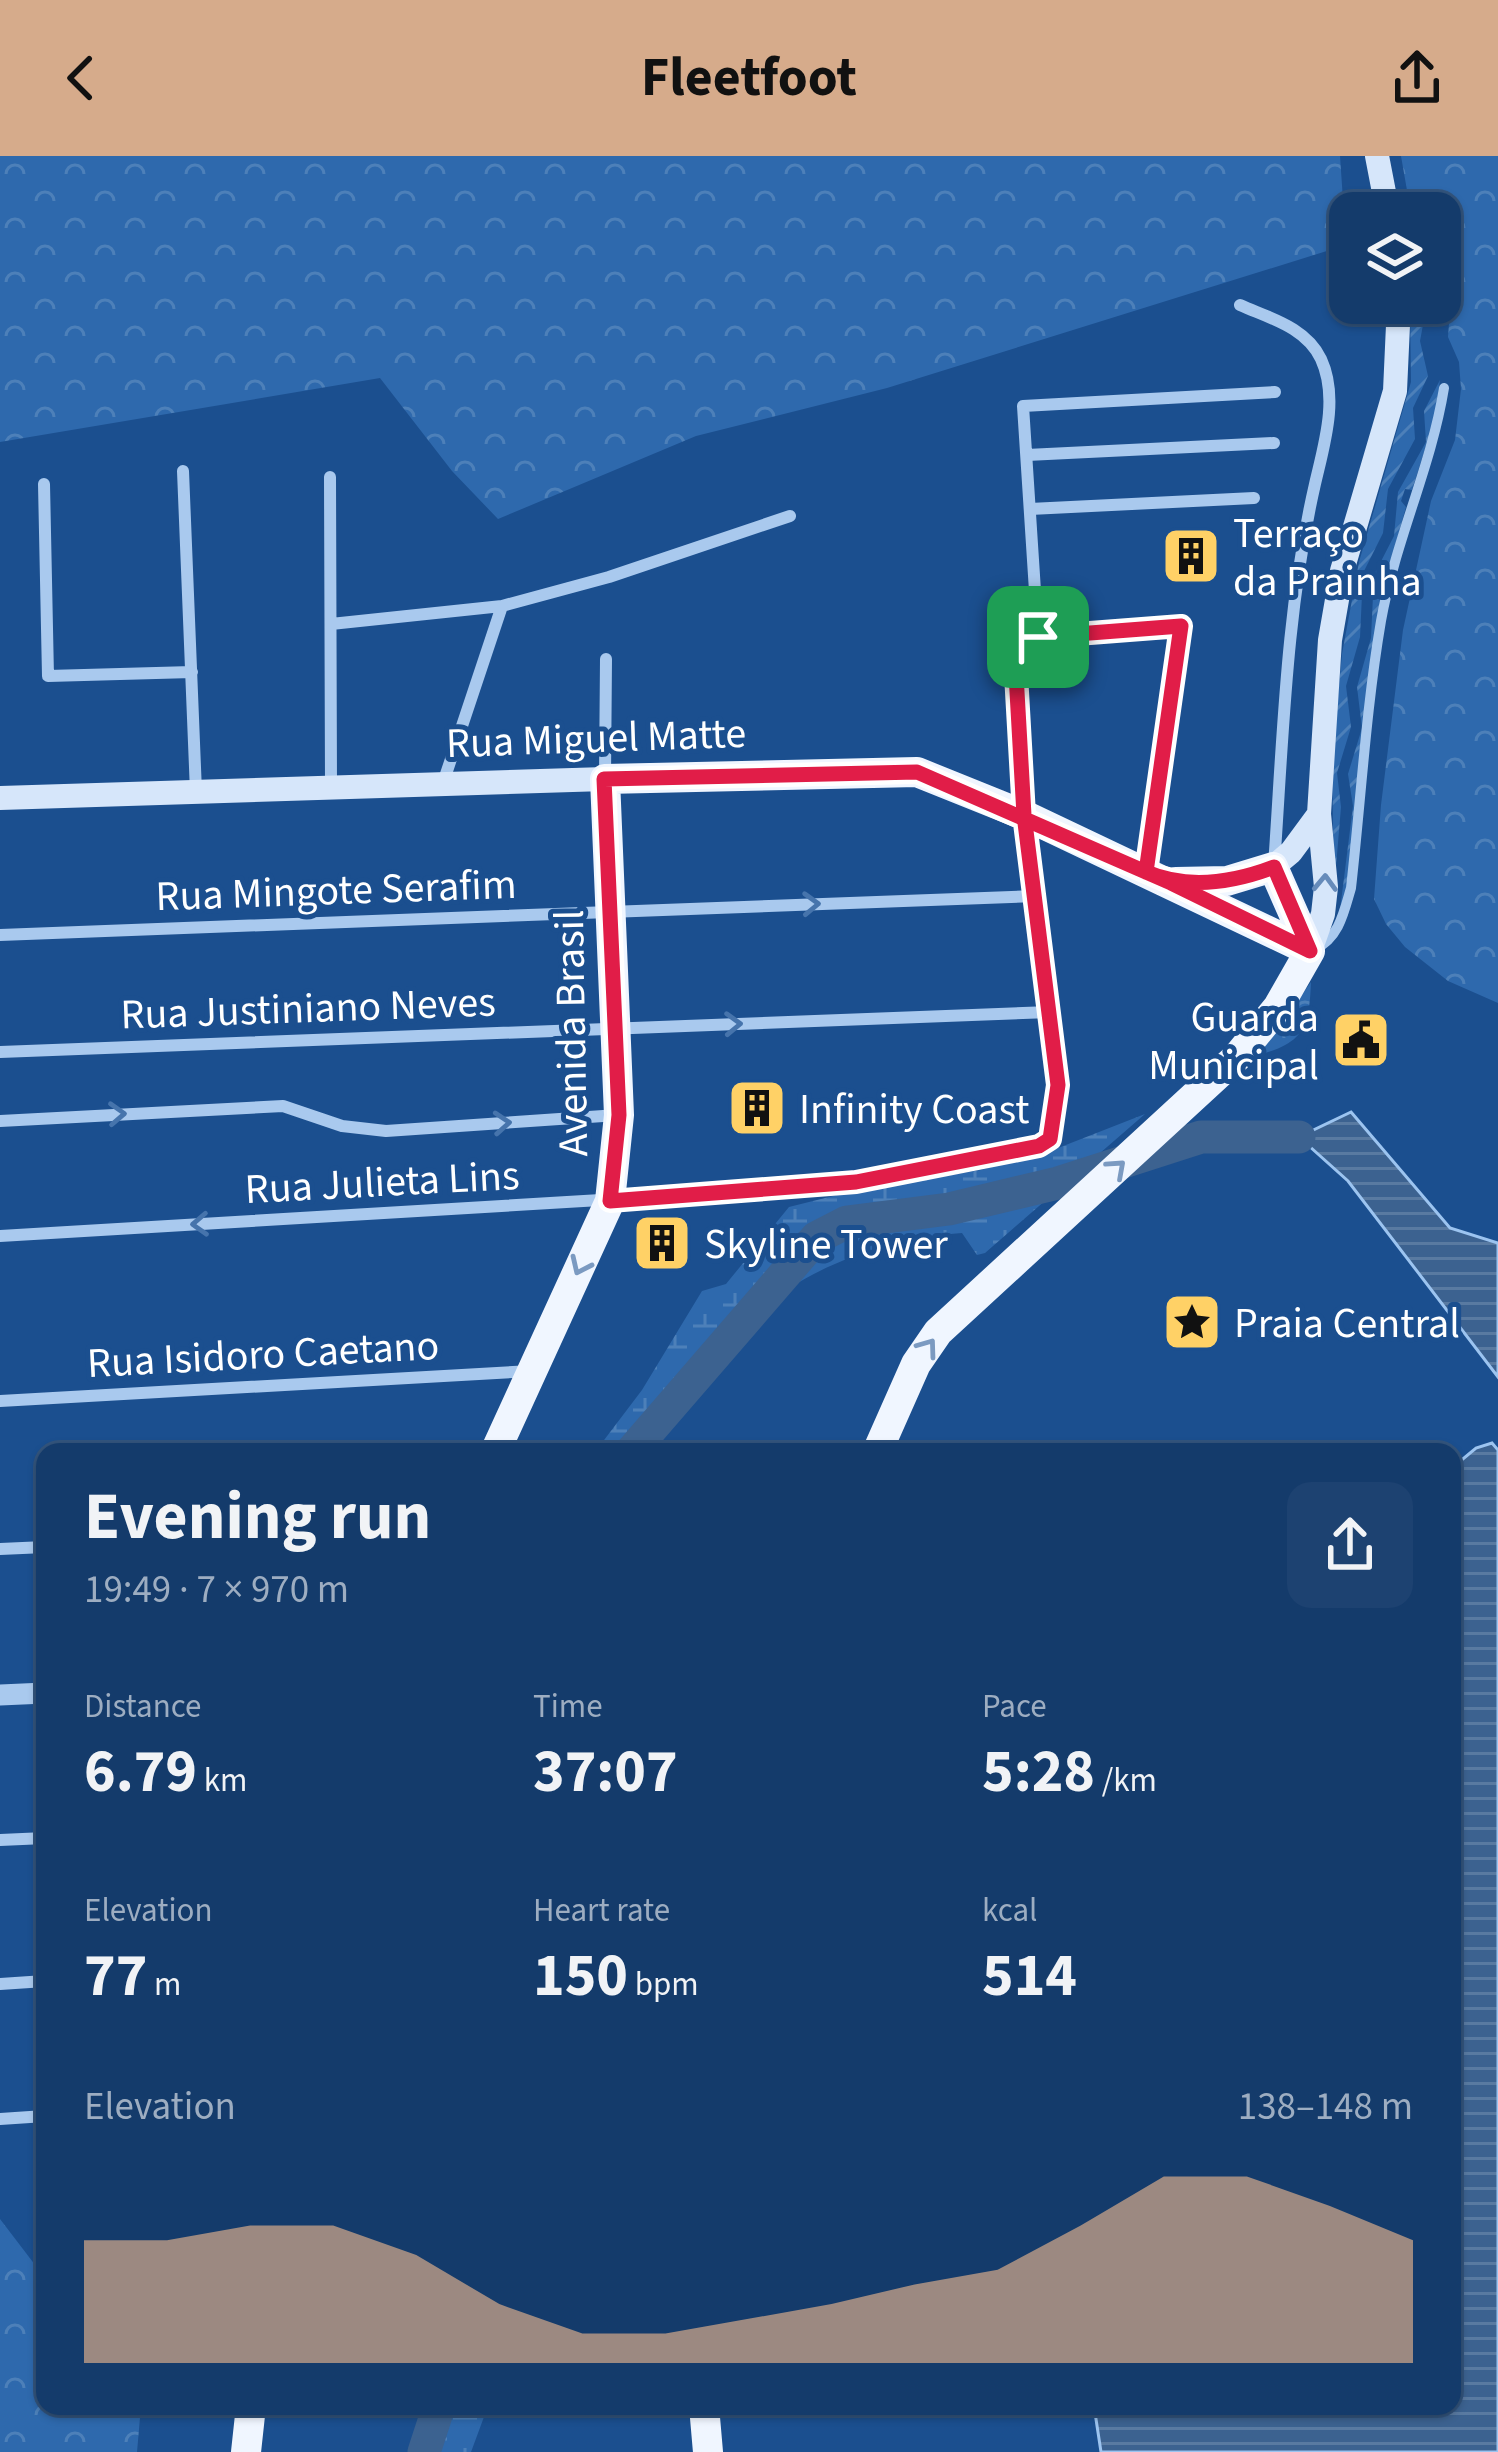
<!DOCTYPE html>
<meta charset="utf-8">
<style>
body{margin:0;font-family:"Source Sans 3",sans-serif;background:#1d4271;color:#f1f3f6;height:100vh;display:flex;flex-direction:column;font-size:45px;white-space:nowrap}
*{box-sizing:border-box;margin:0}
p{font-size:39px;color:#9dadc1}
.icon{flex:none;width:66px;height:66px;fill:none;stroke:currentColor;stroke-width:2;stroke-linecap:round;stroke-linejoin:round}
.map{position:relative;flex:1;overflow:hidden}
.panel{position:absolute;left:36px;top:1287px;width:1425px;height:972px;display:flex;flex-direction:column;background:#143b6b;border-radius:24px;box-shadow:0 3px 9px #0004,0 0 0 3px #33557e}
.panel>*{flex:none}
.tools{position:absolute;left:1329px;top:36px;display:grid;gap:24px}
.tools a{display:grid;place-items:center;width:132px;height:132px;border-radius:24px;background:#143b6b;box-shadow:0 3px 9px #0004,0 0 0 3px #33557e;font-size:60px}
.pin{position:absolute;display:grid;place-items:center;width:102px;height:102px;color:#fff;margin:-51px;border-radius:24px;box-shadow:0 6px 18px #0006}
.round{display:grid;place-items:center;flex:none;width:126px;height:126px;border-radius:24px;background:#1d4271}
.headline{display:flex;align-items:center;justify-content:space-between;height:204px;padding:0 48px}
h1{font-size:66px;font-weight:700;line-height:90px}
.metrics{display:grid;grid-template-columns:repeat(3,1fr);gap:18px;height:204px;padding:12px 48px}
.metrics div{display:grid;align-content:center}
.metrics b{font-size:60px;font-weight:700}
.metrics small{font-size:33px;font-weight:400}
.metrics p{font-size:33px}
.chart{height:336px;padding:24px 48px}
.chart p{display:flex;justify-content:space-between}
.chart svg{width:100%;height:216px;margin-top:12px;fill:#d6ab8b;opacity:.7}
header{display:flex;justify-content:space-between;align-items:center;height:156px;padding:0 48px;background:#d6ab8b;color:#111;font-size:54px;font-weight:700}
.map>svg:first-child{display:block}
.forest{fill:url(#forest-crowns)}
.wetland{fill:url(#wetland-marsh)}
.garden{fill:url(#garden-furrows)}
.water{fill:url(#water-rules);stroke:#9cc4f0;stroke-width:3}
.lines{fill:none;stroke-linecap:round;stroke-linejoin:round}
.river{stroke:#3c6290;stroke-width:33}
.pedestrian{stroke:#a9c9ee;stroke-width:10}
.minor{stroke:#a9c9ee;stroke-width:12}
.tertiary{stroke:#a9c9ee;stroke-width:21}
.secondary{stroke:#d6e6fa;stroke-width:24}
.primary{stroke:#f0f6ff;stroke-width:30}
.oneway{stroke:#668bba}
.oneway2{stroke:#4674ac}
.oneway3{stroke:#7b9ac1}
.route-casing{stroke:#fff;stroke-width:24}
.route{stroke:#e11d48;stroke-width:15}
.labels{text-anchor:middle;stroke-width:10;stroke-linejoin:round;paint-order:stroke}
.poi-label{font-size:42px;fill:#fff;stroke:#1b4f8f;text-anchor:start}
.street-label{font-size:42px;fill:#fff;stroke:#1b4f8f}
</style>
<header><svg class="icon" aria-label="back" viewBox="0 0 24 24"><path d="M15 5l-7 7 7 7"/></svg>Fleetfoot<svg class="icon" aria-label="share" viewBox="0 0 24 24"><path d="M12 15V3M7 8l5-5 5 5M5 13v7h14v-7"/></svg></header>
<div class="map">
<svg width="1498" height="2296" viewBox="0 0 1498 2296">
<defs>
<pattern id="forest-crowns" width="20" height="18" patternUnits="userSpaceOnUse" patternTransform="scale(3)"><rect width="20" height="18" fill="#2e69ad"/><path d="M2 6a3 3 0 1 1 6 0M12 15a3 3 0 1 1 6 0" fill="none" stroke="#4d80b9"/></pattern>
<pattern id="wetland-marsh" width="20" height="14" patternUnits="userSpaceOnUse" patternTransform="scale(3)"><rect width="20" height="14" fill="#2e69ad"/><path d="M1 5h8M5 5V1M11 12h8M15 12V8" fill="none" stroke="#4d80b9"/></pattern>
<pattern id="garden-furrows" width="10" height="10" patternUnits="userSpaceOnUse" patternTransform="scale(3)"><rect width="10" height="10" fill="#2e69ad"/><path d="M-1 1l2-2M0 10L10 0M9 11l2-2" fill="none" stroke="#4d80b9"/></pattern>
<pattern id="water-rules" width="6" height="5" patternUnits="userSpaceOnUse" patternTransform="scale(3)"><rect width="6" height="5" fill="#3c6290"/><path d="M0 2.5h6" fill="none" stroke="#597aa1"/></pattern>
</defs>
<rect width="100%" height="100%" fill="#1b4f8f"/>
<path class="forest" d="M0,0H1340L1346,89L887,232L696,280L498,363L452,315L380,222L0,286Z
M1401,0H1498V847L1448,825L1405,791L1386,768L1374,743L1381,649L1403,474L1431,345L1455,284L1461,233L1459,206L1448,181L1450,154L1440,124V57H1411Z
M1311,826C1309,871 1305,886 1259,899Z
M0,2063L45,2122V2250H141L137,2296H0Z"/>
<path class="wetland" d="M1145,958L985,1097L977,1099L962,1077C890,1082 810,1109 755,1158C730,1180 714,1213 693,1240C678,1259 659,1277 644,1296H595L642,1234L702,1135L726,1128L789,1051L845,1037L981,1014L1053,994Z
M423,2250H488L471,2296H412Z"/>
<path class="garden" d="M1410,147H1427L1420,185L1428,220L1413,252L1415,283L1388,333L1383,377L1363,417L1360,481L1346,530L1351,571L1337,617L1341,651L1334,734L1332,606L1342,498L1359,406L1411,226Z
M1440,224L1435,262L1412,334L1405,333L1401,345L1406,351L1387,419L1347,731L1340,754L1353,650L1348,618L1362,572L1357,531L1371,482L1374,419L1394,380L1398,336L1426,286L1424,255Z"/>
<path class="water" d="M1351,956L1450,1072L1498,1087V1221L1348,1025L1299,981Z
M1492,1287L1498,1294V2296H1101L1094,2250H1452V1312L1476,1292Z"/>
<g class="lines">
<path class="river" d="M631,1296L816,1082L847,1066L949,1053L1058,1027L1201,981H1299
M424,2296L439,2250"/>
<path class="pedestrian" d="M1315,793C1339,782 1344,756 1351,732C1361,643 1366,553 1381,465C1395,385 1431,312 1444,232"/>
<path class="minor" d="M1240,149C1269,162 1306,171 1321,203C1339,242 1324,289 1315,328C1286,454 1283,582 1274,710
M1027,299L1274,287
M183,315L196,636
M330,321L331,630
M44,328L48,520L192,516
M1030,353L1254,342
M331,468L502,450L609,421L790,360
M1038,481L1023,250L1275,236
M605,622L606,503
M443,627L502,450
M0,779L1035,740
M0,896L1050,856
M0,965L283,950L342,970L386,975L618,959
M0,1080L817,1031L1039,990C1059,977 1056,952 1057,929L1024,659L1014,483L1181,470L1146,715
M0,1245L531,1215
M0,1393L45,1391
M0,1684L45,1682
M0,1828L45,1825
M0,1963L45,1960"/>
<path class="tertiary" d="M0,1539L45,1537"/>
<path class="secondary" d="M1377,0L1388,57
M0,642L605,623
M1273,711L1291,696L1319,658
M1310,795L1323,758L1326,731L1319,658L1330,484L1342,415L1395,235L1399,147"/>
<path class="primary" d="M1176,726L1227,725L1273,711L1310,795
M495,1296L610,1045L619,959L605,623L917,616L1024,659L1310,795
M877,1296L916,1208L938,1176L1237,901L1278,851L1310,795
M704,2250L708,2296
M246,2296L251,2250"/>
</g>
<defs><path id="oneway-chevron" d="M-2-3.5L2.5 0L-2 3.5" fill="none" stroke-width="1.6" stroke-linecap="round" stroke-linejoin="round" transform="scale(3)"/></defs>
<use class="oneway" href="#oneway-chevron" transform="translate(1325 727) rotate(-88)"/>
<g class="oneway2">
<use href="#oneway-chevron" transform="translate(811 748) rotate(-2)"/>
<use href="#oneway-chevron" transform="translate(733 868) rotate(-2)"/>
<use href="#oneway-chevron" transform="translate(117 958) rotate(-3)"/>
<use href="#oneway-chevron" transform="translate(502 967) rotate(-4)"/>
<use href="#oneway-chevron" transform="translate(200 1068) rotate(177)"/>
</g>
<g class="oneway3">
<use href="#oneway-chevron" transform="translate(1117 1012) rotate(-42)"/>
<use href="#oneway-chevron" transform="translate(580 1110) rotate(115)"/>
<use href="#oneway-chevron" transform="translate(928 1191) rotate(-54)"/>
</g>
<g class="lines">
<g class="route-casing">
<path id="route" d="M1038,481L1014,483L1024,659L1058,929L1050,983L1039,990L856,1026L610,1045L619,959L604,623L917,616L1171,727L1310,795L1274,711C1232,727 1188,734 1146,716L1181,470L1038,481"/>
</g>
<use href="#route" class="route"/>
</g>
<defs>
<g id="building-square" transform="scale(3)"><rect x="-9" y="-9" width="18" height="18" rx="4" fill="#ffd166" stroke="#1b4f8f"/><path d="M-4-6H4V6H1V3H-1V6H-4ZM-2.5-4.3h1.7v1.8h-1.7ZM.8-4.3h1.7v1.8H.8ZM-2.5-1h1.7V.8h-1.7ZM.8-1h1.7V.8H.8Z" fill="#111"/></g>
<g id="civic-square" transform="scale(3)"><rect x="-9" y="-9" width="18" height="18" rx="4" fill="#ffd166" stroke="#1b4f8f"/><path d="M-.6-6.5H3V-4.5H.6V-3L4-1V1h2V6H-6V1h2V-1L-.6-3ZM-1.2 2.5V6h2.4V2.5Z" fill="#111"/></g>
<g id="sight-square" transform="scale(3)"><rect x="-9" y="-9" width="18" height="18" rx="4" fill="#ffd166" stroke="#1b4f8f"/><path d="M0-6L1.8-2.2L6-1.7L2.9 1.2L3.7 5.4L0 3.3L-3.7 5.4L-2.9 1.2L-6-1.7L-1.8-2.2Z" fill="#111"/></g>
</defs>
<g fill-rule="evenodd">
<use href="#building-square" x="1191" y="400"/>
<use href="#civic-square" x="1361" y="884"/>
<use href="#building-square" x="757" y="952"/>
<use href="#building-square" x="662" y="1087"/>
<use href="#sight-square" x="1192" y="1166"/>
</g>
<g class="labels">
<g class="poi-label">
<text x="1233" y="391">Terraço<tspan x="1233" dy="48">da Prainha</tspan></text>
<text x="1319" y="875" text-anchor="end">Guarda<tspan x="1319" dy="48">Municipal</tspan></text>
<text x="799" y="967">Infinity Coast</text>
<text x="704" y="1102">Skyline Tower</text>
<text x="1234" y="1181">Praia Central</text>
</g>
<g class="street-label">
<text transform="translate(596 581) rotate(-2)" y="15">Rua Miguel Matte</text>
<text transform="translate(336 733) rotate(-2)" y="15">Rua Mingote Serafim</text>
<text transform="translate(308 851) rotate(-2)" y="15">Rua Justiniano Neves</text>
<text transform="translate(570 877) rotate(-91)" y="15">Avenida Brasil</text>
<text transform="translate(382 1025) rotate(-3)" y="15">Rua Julieta Lins</text>
<text transform="translate(263 1197) rotate(-3)" y="15">Rua Isidoro Caetano</text>
</g>
</g>
</svg>
<div class="tools">
<a><svg class="icon" aria-label="layers" viewBox="0 0 24 24"><path d="M12 4l9 5-9 5-9-5zM3 14l9 5 9-5"/></svg></a>
</div>
<div class="pin" style="left:1038px;top:481px;background:#1e9e55"><svg class="icon" aria-label="arrive" viewBox="0 0 24 24"><path d="M6 21V4h12l-3 4 3 4H6"/></svg></div>
<section class="panel">
<div class="headline"><div><h1>Evening run</h1><p>19:49 · 7 × 970 m</p></div><a class="round"><svg class="icon" aria-label="share" viewBox="0 0 24 24"><path d="M12 15V3M7 8l5-5 5 5M5 13v7h14v-7"/></svg></a></div>
<div class="metrics">
<div><p>Distance</p><b>6.79<small> km</small></b></div>
<div><p>Time</p><b>37:07</b></div>
<div><p>Pace</p><b>5:28<small> /km</small></b></div>
</div>
<div class="metrics">
<div><p>Elevation</p><b>77<small> m</small></b></div>
<div><p>Heart rate</p><b>150<small> bpm</small></b></div>
<div><p>kcal</p><b>514</b></div>
</div>
<div class="chart"><p><span>Elevation</span>138–148 m</p>
<svg viewBox="0 0 160 44" preserveAspectRatio="none"><path d="M0 44V19L10 19L20 16L30 16L40 22L50 32L60 38L70 38L80 35L90 32L100 28L110 25L120 16L130 6L140 6L150 12L160 19V44z"/></svg>
</div>
</section>
</div>
